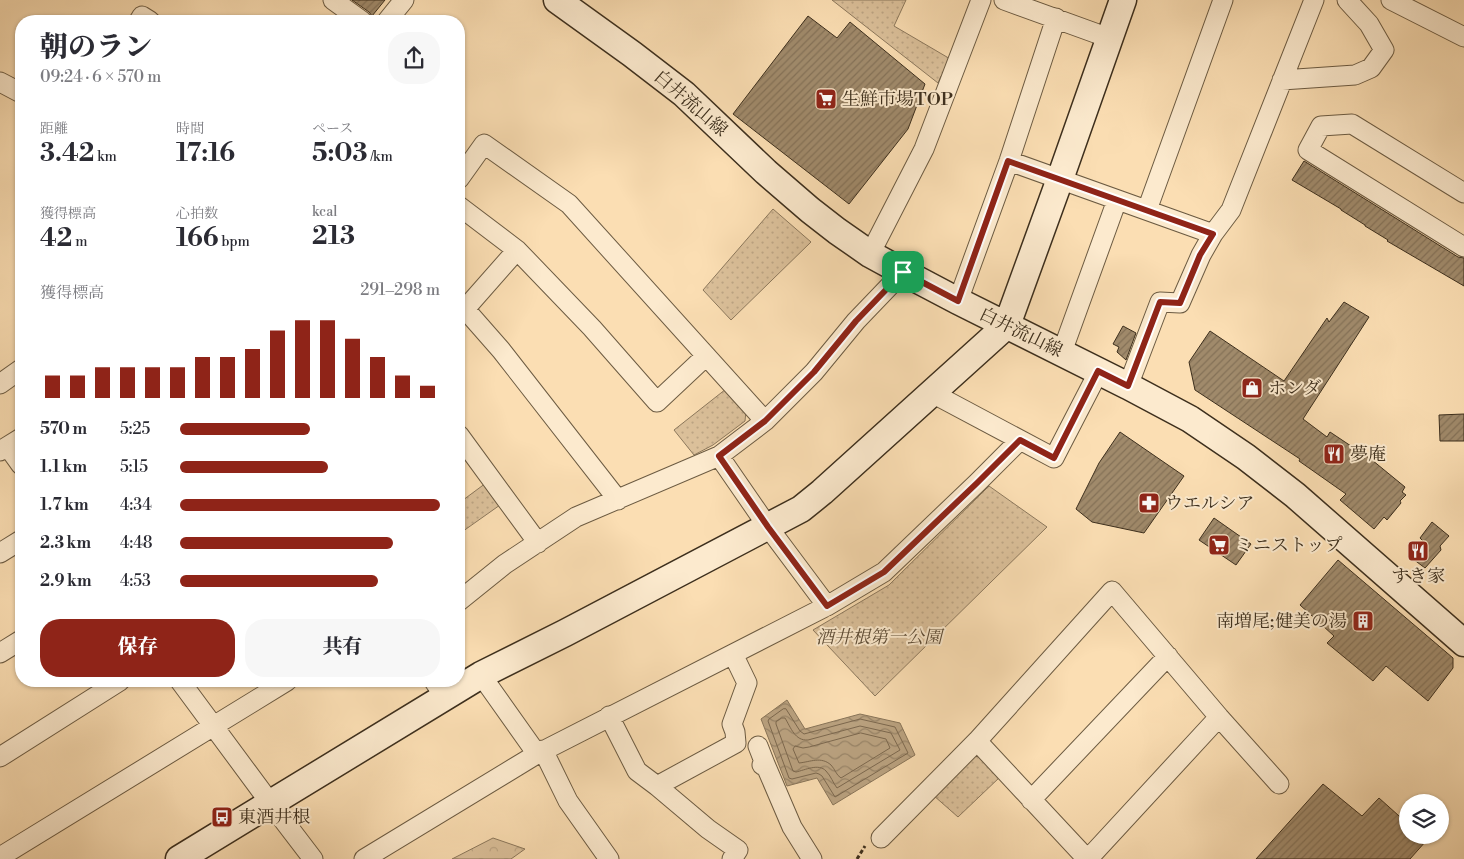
<!DOCTYPE html>
<html lang="ja">
<meta charset="utf-8">
<style>
body{margin:0;font-family:"Libre Bodoni","Noto Serif JP",serif;background:#f7f7f7;color:#2b2b33;height:100vh;display:flex;flex-direction:column;font-size:19px;white-space:nowrap}
*{box-sizing:border-box;margin:0}
p{font-size:16px;color:#7c7c81}
.icon{flex:none;width:28px;height:28px;fill:none;stroke:currentColor;stroke-width:2;stroke-linecap:round;stroke-linejoin:round}
.map{position:relative;flex:1;overflow:hidden}
.drawer{position:absolute;left:15px;top:15px;width:450px;height:672px;display:flex;flex-direction:column;background:#fff;border-radius:20px;box-shadow:0 1px 4px #0004}
.drawer>*{flex:none}
.fabs{position:absolute;left:1399px;top:794px;display:grid;gap:10px}
.fabs a{display:grid;place-items:center;width:50px;height:50px;border-radius:50%;background:#fff;box-shadow:0 1px 4px #0004;font-size:25px}
.pin{position:absolute;display:grid;place-items:center;width:42px;height:42px;color:#fff;margin:-21px;border-radius:10px;box-shadow:0 2px 8px #0006}
.round{display:grid;place-items:center;flex:none;width:52px;height:52px;border-radius:20px;background:#f7f7f7}
.headline{display:flex;align-items:center;justify-content:space-between;height:85px;padding:0 25px}
h1{font-size:28px;font-weight:800;line-height:38px}
.stats{display:grid;grid-template-columns:repeat(3,1fr);gap:8px;height:85px;padding:5px 25px}
.stats div{display:grid;align-content:center}
.stats b{font-size:25px;font-weight:800}
.stats small{font-size:14px;font-weight:400}
.stats p{font-size:14px}
.chart{height:140px;padding:10px 25px}
.chart p{display:flex;justify-content:space-between}
.chart svg{width:100%;height:90px;margin-top:5px;stroke:#8f2418;stroke-width:6}
.primary-button{display:flex;gap:10px;margin-top:auto;padding:10px 25px}
.primary-button a{flex:1;height:58px;border-radius:20px;background:#8f2418;color:#fff;font-size:20px;font-weight:800;line-height:58px;text-align:center}
.primary-button a+a{background:#f7f7f7;color:#2b2b33}
ul{padding:0 25px;list-style:none;font-size:16px}
li{display:grid;grid-template-columns:80px 60px 1fr;align-items:center;height:38px}
li i{height:12px;border-radius:6px;background:#8f2418}
.map>svg:first-child{display:block}
.forest{fill:url(#forest-crowns);stroke:#8c785c}
.park{fill:url(#park-dots);stroke:#8c785c}
.water{fill:url(#water-waves);stroke:#887458}
.lines{fill:none;stroke-linecap:round;stroke-linejoin:round}
.shore{stroke:#7c684e;stroke-width:1}
.building{fill:url(#building-hatch);stroke:#3d2f1d}
.street-casing{stroke:#6c5b42;stroke-width:21}
.secondary-casing{stroke:#3d2f1d;stroke-width:29}
.path{stroke:#3d2f1d;stroke-width:3;stroke-dasharray:4 2.5;stroke-linecap:butt}
.street{stroke:#fceace;stroke-width:19}
.secondary{stroke:#fceace;stroke-width:26}
.route-casing{stroke:#fff;stroke-width:10}
.route{stroke:#8f2418;stroke-width:6}
.labels{text-anchor:middle;stroke-width:4;stroke-linejoin:round;paint-order:stroke}
.poi-label{font-size:18px;fill:#3d2f1d;stroke:#fceace;text-anchor:start}
.street-label{font-size:18px;fill:#3d2f1d;stroke:#fceace}
.park-label{font-size:18px;font-style:italic;fill:#5d4c36;stroke:#fceace}
</style>
<div class="map">
<svg width="1464" height="859" viewBox="0 0 1464 859">
<defs>
<pattern id="forest-crowns" width="20" height="18" patternUnits="userSpaceOnUse" patternTransform="scale(1.25)"><rect width="20" height="18" fill="#dbc09a"/><path d="M2 6a3 3 0 1 1 6 0M12 15a3 3 0 1 1 6 0" fill="none" stroke="#bda584"/></pattern>
<pattern id="park-dots" width="8" height="8" patternUnits="userSpaceOnUse" patternTransform="scale(1.25)"><rect width="8" height="8" fill="#dbc09a"/><path d="M2 2h.1M6 6h.1" fill="none" stroke="#bda584" stroke-width="1.8" stroke-linecap="round"/></pattern>
<pattern id="water-waves" width="16" height="10" patternUnits="userSpaceOnUse" patternTransform="scale(1.25)"><rect width="16" height="10" fill="#baa280"/><path d="M0 5q4-4 8 0t8 0" fill="none" stroke="#988468"/></pattern>
<pattern id="building-hatch" width="6" height="6" patternUnits="userSpaceOnUse" patternTransform="scale(1.25)"><rect width="6" height="6" fill="#a08a6b"/><path d="M-1 1l2-2M0 6l6-6M5 7l2-2" fill="none" stroke="#847157"/></pattern>
</defs>
<rect width="100%" height="100%" fill="#fbdeb3"/>
<filter id="stains"><feTurbulence type="fractalNoise" baseFrequency=".004" numOctaves="4"/><feColorMatrix values="0 0 0 0 .2 0 0 0 0 .09 0 0 0 0 .02 0 0 0 .5 -.17"/></filter>
<radialGradient id="worn" r=".72"><stop offset=".6" stop-color="#630" stop-opacity="0"/><stop offset="1" stop-color="#630" stop-opacity=".3"/></radialGradient>
<path class="forest" d="M493,838L525,849L511,859H452Z"/>
<path class="park" d="M832,0H906L894,26L952,60L946,75L941,76L938,83Z
M773,209L811,242L731,320L703,290Z
M726,389L746,411L745,421L713,445L694,455L674,430Z
M486,483L500,505L459,534V503Z
M989,486L1047,527L875,696L813,630L889,585Z
M972,755H980L1000,777L958,817L933,795Z"/>
<path class="water" d="M787,700L805,729L860,714L900,723L915,755L833,805L817,778L787,786L761,719Z"/>
<g class="lines">
<path class="shore" d="M786,709L800,731L804,734L860,719L895,727L908,753L835,797L822,776L819,774L816,773L792,779L789,778L768,721L769,719L783,709Z
M782,718H785C791,728 795,741 808,740L860,726L891,733L900,750L837,788C833,783 831,776 826,771C819,763 805,770 796,772L793,771L776,724V722Z
M861,733L886,739L890,748L841,778C836,775 835,769 831,765C821,756 810,762 799,763L793,749L795,746L803,748L809,747Z"/>
</g>
<path class="building" d="M352,0H385L372,16L369,12Z
M808,16L837,38L850,22L925,84L908,129L849,204L733,114Z
M1304,161L1458,257L1464,258V286L1387,241L1388,240L1365,226V225L1341,210V209L1292,180Z
M1344,302L1369,317L1303,419L1327,437L1330,432L1372,460L1405,487L1402,492L1406,495L1400,501L1401,503L1387,520L1384,517L1374,529L1340,500L1346,494L1299,461L1300,459L1195,390L1189,362L1210,331L1284,381L1327,318L1329,322Z
M1123,326L1136,333L1126,360L1117,352L1119,347L1113,344Z
M1464,414V441H1440L1439,415Z
M1120,432L1184,476L1144,533L1092,522L1076,509L1099,463Z
M1214,518L1251,544L1236,565L1199,540Z
M1432,522L1449,536L1440,546L1441,550L1425,568L1409,556L1423,541L1420,538Z
M1338,560L1453,658V668L1428,701L1386,666L1373,681L1327,643L1334,636L1300,605Z
M1323,784L1362,816L1379,798L1408,824V835H1419L1426,841L1410,859H1256Z"/>
<g class="lines">
<g class="street-casing">
<path id="street" d="M333,0L362,21
M1004,0L1109,38
M1391,0L1464,37
M139,21L142,16L150,21
M387,21L404,0
M1282,80L1355,75L1371,68L1384,50L1369,24L1347,0
M0,82L21,93
M1009,161L1213,234
M459,179L484,144L569,204L765,421
M1464,193L1352,124L1321,126L1308,150L1464,247
M459,206L517,250L592,328L657,402L706,356
M1147,210L1223,0
M517,250L465,309L501,350L618,500
M870,254L924,149L981,0
M958,301L1009,161L1056,18
M1062,352L1117,200
M0,384L21,369
M1128,386L1160,302L1180,303L1201,255L1213,234L1231,210L1314,0
M932,393L1054,458L1099,371
M459,435L538,543
M8,447L21,465
M0,451L21,438
M719,456L768,527L827,606
M0,553L21,540
M459,601L505,564L576,517L719,456L765,421L814,372L856,321L903,272
M0,653L21,640
M481,675L537,754
M180,681L271,804L313,859
M434,681L445,697
M609,716L637,771L657,786L708,829L738,850L732,859
M1219,717L1279,784
M977,741L1087,859
M758,746L765,764L762,765
M543,750L568,801L609,859
M0,757L120,681
M765,764L792,827L812,859
M657,786L736,743L735,732L732,724L747,683L733,654
M1031,800L1168,656
M881,838L977,741L1112,591L1219,717L1088,859
M0,857L287,681
M364,859L537,754L827,606L884,572L977,483L1020,440"/>
</g>
<g class="secondary-casing">
<path id="secondary" d="M557,0L632,54L684,94L766,172L810,210L837,231L870,254L903,272L958,301L1128,386L1190,419L1246,457L1295,495L1464,643
M179,859L481,675L565,633L801,509L822,492L1007,325L1060,179L1123,0"/>
</g>
<path class="path" d="M857,859L865,846"/>
<use href="#street" class="street"/>
<use href="#secondary" class="secondary"/>
</g>
<g class="lines">
<g class="route-casing">
<path id="route" d="M1008,161L1213,234L1200,255L1180,303L1160,302L1128,386L1098,371L1054,458L1020,440L977,483L884,572L827,606L768,527L719,456L765,421L814,372L856,321L903,272L958,301Z"/>
</g>
<use href="#route" class="route"/>
</g>
<defs>
<g id="supermarket-square" transform="scale(1.125)"><rect x="-9" y="-9" width="18" height="18" rx="4" fill="#8f2418" stroke="#fceace"/><path d="M-6-5.5h2.5l.6 2H6L4.5 2H-2.5L-4.4-4H-6ZM-1.5 3.2a1.3 1.3 0 1 0 .1 0ZM3 3.2a1.3 1.3 0 1 0 .1 0Z" fill="#fff"/></g>
<g id="shop-square" transform="scale(1.125)"><rect x="-9" y="-9" width="18" height="18" rx="4" fill="#8f2418" stroke="#fceace"/><path d="M-5-2.5h2.3a2.7 3.5 0 0 1 5.4 0H5L5.5 6h-11ZM-1.5-2.5h3a1.5 2.3 0 0 0-3 0Z" fill="#fff"/></g>
<g id="restaurant-square" transform="scale(1.125)"><rect x="-9" y="-9" width="18" height="18" rx="4" fill="#8f2418" stroke="#fceace"/><path d="M-5-6h1v4h1v-4h1v4h1v-4h1v5L-1.5 .5V6h-2V.5L-5-1ZM5-6V6H3V1.5H1.5Q1.5-4 5-6Z" fill="#fff"/></g>
<g id="pharmacy-square" transform="scale(1.125)"><rect x="-9" y="-9" width="18" height="18" rx="4" fill="#8f2418" stroke="#fceace"/><path d="M-2-6h4v4h4v4h-4v4h-4v-4h-4v-4h4Z" fill="#fff"/></g>
<g id="building-square" transform="scale(1.125)"><rect x="-9" y="-9" width="18" height="18" rx="4" fill="#8f2418" stroke="#fceace"/><path d="M-4-6H4V6H1V3H-1V6H-4ZM-2.5-4.3h1.7v1.8h-1.7ZM.8-4.3h1.7v1.8H.8ZM-2.5-1h1.7V.8h-1.7ZM.8-1h1.7V.8H.8Z" fill="#fff"/></g>
<g id="bus-square" transform="scale(1.125)"><rect x="-9" y="-9" width="18" height="18" rx="4" fill="#8f2418" stroke="#fceace"/><path d="M-5-6H5V4H4V6H2V4H-2V6H-4V4H-5ZM-3.5-4V0h7V-4ZM-3.5 1.2v1.5H-2V1.2ZM2 1.2v1.5H3.5V1.2Z" fill="#fff"/></g>
</defs>
<g fill-rule="evenodd">
<use href="#supermarket-square" x="826" y="99"/>
<use href="#shop-square" x="1252" y="388"/>
<use href="#restaurant-square" x="1334" y="454"/>
<use href="#pharmacy-square" x="1149" y="503"/>
<use href="#supermarket-square" x="1219" y="545"/>
<use href="#restaurant-square" x="1418" y="551"/>
<use href="#building-square" x="1363" y="621"/>
<use href="#bus-square" x="222" y="817"/>
</g>
<g class="labels">
<g class="poi-label">
<text x="842" y="105">生鮮市場TOP</text>
<text x="1268" y="394">ホンダ</text>
<text x="1350" y="460">夢庵</text>
<text x="1165" y="509">ウエルシア</text>
<text x="1235" y="551">ミニストップ</text>
<text x="1418" y="582" text-anchor="middle">すき家</text>
<text x="1347" y="627" text-anchor="end">南増尾;健美の湯</text>
<text x="238" y="823">東酒井根</text>
</g>
<g class="street-label">
<text transform="translate(691 103) rotate(41)" y="6">白井流山線</text>
<text transform="translate(1021 332) rotate(26)" y="6">白井流山線</text>
</g>
<g class="park-label">
<text x="879" y="643">酒井根第一公園</text>
</g>
</g>
<rect width="100%" height="100%" filter="url(#stains)"/>
<rect width="100%" height="100%" fill="url(#worn)"/>
</svg>
<div class="fabs">
<a><svg class="icon" aria-label="layers" viewBox="0 0 24 24"><path d="M12 4l9 5-9 5-9-5zM3 14l9 5 9-5"/></svg></a>
</div>
<div class="pin" style="left:903px;top:272px;background:#1e9e55"><svg class="icon" aria-label="arrive" viewBox="0 0 24 24"><path d="M6 21V4h12l-3 4 3 4H6"/></svg></div>
<section class="drawer">
<div class="headline"><div><h1>朝のラン</h1><p>09:24 · 6 × 570 m</p></div><a class="round"><svg class="icon" aria-label="share" viewBox="0 0 24 24"><path d="M12 15V3M7 8l5-5 5 5M5 13v7h14v-7"/></svg></a></div>
<div class="stats">
<div><p>距離</p><b>3.42<small> km</small></b></div>
<div><p>時間</p><b>17:16</b></div>
<div><p>ペース</p><b>5:03<small> /km</small></b></div>
</div>
<div class="stats">
<div><p>獲得標高</p><b>42<small> m</small></b></div>
<div><p>心拍数</p><b>166<small> bpm</small></b></div>
<div><p>kcal</p><b>213</b></div>
</div>
<div class="chart"><p><span>獲得標高</span>291–298 m</p>
<svg viewBox="0 0 160 44" preserveAspectRatio="none"><path d="M5 44V33M15 44V33M25 44V29M35 44V29M45 44V29M55 44V29M65 44V24M75 44V24M85 44V20M95 44V11M105 44V6M115 44V6M125 44V15M135 44V24M145 44V33M155 44V38"/></svg>
</div>
<ul>
<li><b>570 m</b>5:25<i style="width:50%"></i></li>
<li><b>1.1 km</b>5:15<i style="width:57%"></i></li>
<li><b>1.7 km</b>4:34<i style="width:100%"></i></li>
<li><b>2.3 km</b>4:48<i style="width:82%"></i></li>
<li><b>2.9 km</b>4:53<i style="width:76%"></i></li>
</ul>
<div class="primary-button"><a>保存</a><a>共有</a></div>
</section>
</div>
